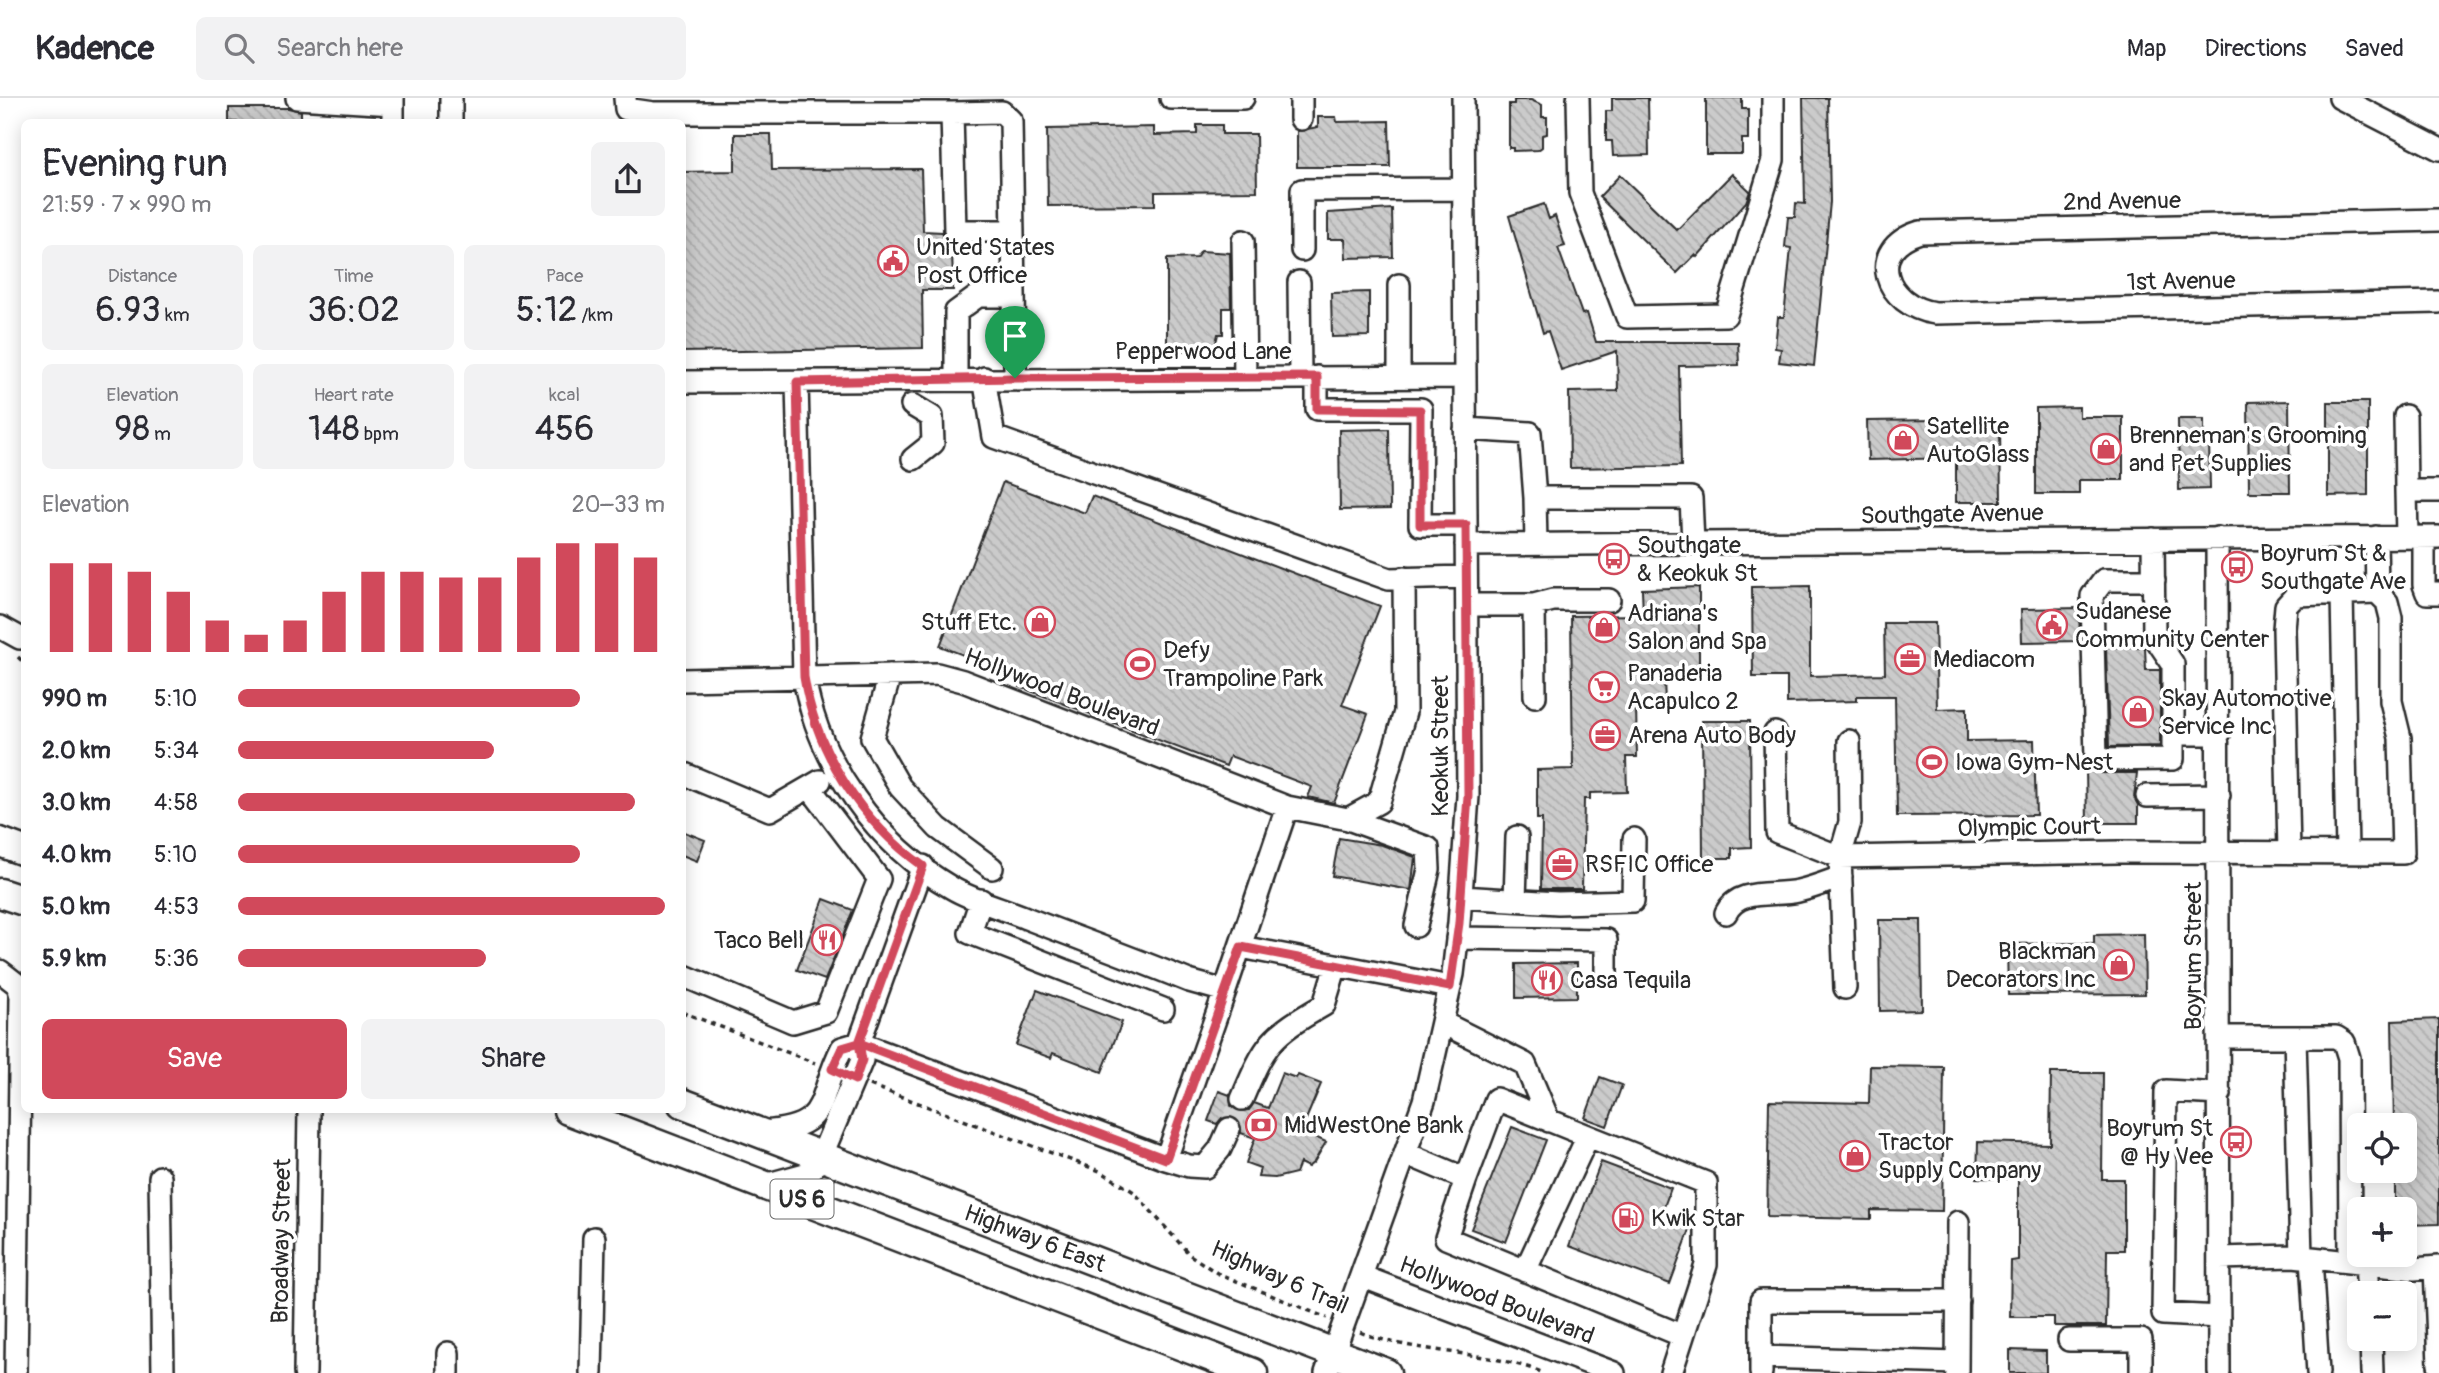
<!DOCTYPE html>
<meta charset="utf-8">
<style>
body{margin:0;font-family:Pangolin,sans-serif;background:#f2f2f3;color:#2b2b33;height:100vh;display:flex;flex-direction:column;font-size:26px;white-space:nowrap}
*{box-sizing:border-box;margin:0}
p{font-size:23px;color:#7c7c81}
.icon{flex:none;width:38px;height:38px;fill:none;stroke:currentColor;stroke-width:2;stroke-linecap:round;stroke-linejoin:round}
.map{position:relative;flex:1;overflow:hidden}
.side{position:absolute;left:21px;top:21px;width:665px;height:994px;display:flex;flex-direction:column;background:#fff;border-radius:10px;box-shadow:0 4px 18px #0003}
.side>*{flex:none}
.buttons{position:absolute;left:2347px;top:1015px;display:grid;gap:14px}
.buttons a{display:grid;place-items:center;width:70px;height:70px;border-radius:10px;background:#fff;box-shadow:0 4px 18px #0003;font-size:35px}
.pin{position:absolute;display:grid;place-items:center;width:60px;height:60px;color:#fff;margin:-72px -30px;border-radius:50% 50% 50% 0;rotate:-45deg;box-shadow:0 0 7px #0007}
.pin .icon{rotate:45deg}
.round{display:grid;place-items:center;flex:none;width:74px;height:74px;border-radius:10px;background:#f2f2f3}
.overview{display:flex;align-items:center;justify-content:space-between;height:119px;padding:0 21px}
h1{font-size:38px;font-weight:600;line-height:52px}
.figures{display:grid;grid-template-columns:repeat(3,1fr);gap:10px;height:119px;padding:7px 21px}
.figures div{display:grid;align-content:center;border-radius:10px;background:#f2f2f3;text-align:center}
.figures b{font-size:35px;font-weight:600}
.figures small{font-size:19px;font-weight:400}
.figures p{font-size:19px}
.chart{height:196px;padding:14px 21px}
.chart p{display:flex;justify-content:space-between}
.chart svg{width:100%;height:126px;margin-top:7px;stroke:#d1495b;stroke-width:6}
.primary-button{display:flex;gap:14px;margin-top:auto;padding:14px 21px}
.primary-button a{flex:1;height:80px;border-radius:10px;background:#d1495b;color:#fff;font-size:28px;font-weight:600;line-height:80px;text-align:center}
.primary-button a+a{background:#f2f2f3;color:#2b2b33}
ul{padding:0 21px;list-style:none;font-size:23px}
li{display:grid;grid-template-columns:112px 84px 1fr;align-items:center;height:52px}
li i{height:18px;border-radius:9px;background:#d1495b}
header{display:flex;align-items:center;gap:42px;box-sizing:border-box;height:98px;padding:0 35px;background:#fff;border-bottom:2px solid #e1e1e2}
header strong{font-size:33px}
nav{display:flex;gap:38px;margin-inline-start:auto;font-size:24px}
.search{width:490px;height:63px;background:#f2f2f3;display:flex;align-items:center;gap:18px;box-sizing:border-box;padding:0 24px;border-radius:10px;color:#7c7c81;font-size:26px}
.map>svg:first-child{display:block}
.building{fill:url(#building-back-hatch);stroke:#2b2b2b;stroke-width:2}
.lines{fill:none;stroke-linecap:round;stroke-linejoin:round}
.minor-tunnel{stroke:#d5d5d5;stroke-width:21;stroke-dasharray:21 10;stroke-linecap:butt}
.minor-casing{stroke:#2b2b2b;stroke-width:26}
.major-casing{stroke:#2b2b2b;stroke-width:33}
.path{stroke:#2b2b2b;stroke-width:3.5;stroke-dasharray:5 5;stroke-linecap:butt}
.minor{stroke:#fff;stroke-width:21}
.major{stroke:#fff;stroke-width:28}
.route-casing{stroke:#fff;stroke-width:14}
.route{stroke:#d1495b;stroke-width:9}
.labels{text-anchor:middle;stroke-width:7;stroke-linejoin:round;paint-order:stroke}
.shield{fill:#fff;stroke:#6b6b6b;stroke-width:2}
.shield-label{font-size:23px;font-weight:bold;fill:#2b2b2b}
.street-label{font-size:24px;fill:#2b2b2b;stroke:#fff}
.poi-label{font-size:24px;fill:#2b2b2b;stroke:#fff;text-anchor:start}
</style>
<header>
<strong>Kadence</strong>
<div class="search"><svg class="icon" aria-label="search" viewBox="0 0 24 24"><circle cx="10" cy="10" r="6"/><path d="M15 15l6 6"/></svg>Search here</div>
<nav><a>Map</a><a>Directions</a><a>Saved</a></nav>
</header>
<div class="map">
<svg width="2439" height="1275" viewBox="0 0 2439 1275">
<defs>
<pattern id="building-back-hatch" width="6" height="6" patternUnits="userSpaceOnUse" patternTransform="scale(1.75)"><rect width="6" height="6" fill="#cbcbcb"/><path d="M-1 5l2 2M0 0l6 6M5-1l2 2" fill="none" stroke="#aeaeae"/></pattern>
</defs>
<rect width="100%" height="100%" fill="#fff"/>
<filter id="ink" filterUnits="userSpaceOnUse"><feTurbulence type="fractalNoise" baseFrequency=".0143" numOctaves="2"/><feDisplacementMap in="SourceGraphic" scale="14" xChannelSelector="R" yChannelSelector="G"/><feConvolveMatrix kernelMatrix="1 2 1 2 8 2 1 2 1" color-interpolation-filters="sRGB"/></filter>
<g filter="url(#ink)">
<path class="building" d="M1612,0H1648L1649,57L1613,58L1612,43H1606V13H1612Z
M1706,0H1742V11H1748V41H1742V56H1706Z
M1803,0H1828L1830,104L1814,268L1779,264L1781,251L1775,250L1778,219H1784L1791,150L1785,149L1788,119H1795L1796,105L1805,106Z
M1514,2H1531L1542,7V19H1547V36L1542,37V49L1538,52L1513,53V50H1509V6H1514Z
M229,10H288L301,13V24H229Z
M1318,19H1336L1337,24L1389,23L1390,69H1297V33L1318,29Z
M1197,27H1222V36H1256L1257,93L1155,94V107L1048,108L1047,31L1154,29V37L1197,36Z
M735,36H771L772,72L921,71L923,133L942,134L944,140L952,146L953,192H922L923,250L682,254V74L735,73Z
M1732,76L1750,93L1746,104L1697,159L1695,157L1677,175L1599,99L1620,77L1677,132Z
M1544,106L1549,121L1555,118L1565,148L1558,150L1582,216L1587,215L1596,244H1738L1739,267L1679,268L1681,368L1570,370L1569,294L1618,293L1617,253L1561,272L1548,233L1543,235L1509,118Z
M1392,111L1393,159L1346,160L1345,141H1328V115Z
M1201,153L1230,155L1231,210H1223V236H1218L1215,249H1207V252L1167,253V161L1196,160Z
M1369,194V238L1332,239L1331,195Z
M2289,303L2290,394H2249L2248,304Z
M2328,304H2368V397L2328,398Z
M2079,309V319H2123V382H2079V396H2036V310Z
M2178,321H2204V340L2209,341L2210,391L2179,392Z
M1937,322L1938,331L2000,330L2001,404H1956V360L1868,362L1867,323Z
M1389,331L1390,411L1340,412L1339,332Z
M1003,384L1085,415L1092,398L1380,508L1342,607L1368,616L1334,705L1308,699L1312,689L1230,658L1226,668L1020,589L1023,580L940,548Z
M1810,488V578L1885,576L1884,525H1935L1937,611L1967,610V643L2034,642L2036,717L1897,718L1895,598H1857V603L1787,605V579H1753L1752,489Z
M1699,489V579H1664L1665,606H1636L1637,659H1626L1627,694L1590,695V701H1584L1582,791H1541L1542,721H1537V672L1573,671L1571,518L1643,517L1642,491Z
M2079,510L2080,543L2022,544L2021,511Z
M2106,549H2145L2146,572H2160V648L2109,649Z
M1702,623H1750L1751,749L1732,750V760H1703Z
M2086,671L2096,675H2137L2134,699L2138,707V725H2087Z
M682,733L705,742L697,763L682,757Z
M1339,740L1382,747L1415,759L1411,792L1332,778Z
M824,801L853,812L825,882L797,872Z
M1879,822H1921L1922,912L1880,913Z
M2144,836L2145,896L2008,897L2007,846L2094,845V837Z
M1577,865V899L1516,900V866Z
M1037,892L1122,924L1102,974L1053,955L1051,960L1016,947Z
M2439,921V1126L2404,1127V1111H2395V1073H2404V1027H2394L2392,923Z
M1870,968L1944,969L1942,1113L1871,1112V1121L1767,1119L1769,1003L1869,1005Z
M1282,975L1296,980L1298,977L1321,986L1301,1033L1326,1044L1314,1064L1308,1069L1300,1065L1296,1075L1275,1080L1258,1079L1260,1070L1246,1065L1255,1040L1241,1035L1240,1024L1234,1019L1222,1020L1217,1026L1208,1023L1219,993L1230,997L1231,1008L1237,1013L1249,1012L1254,1005L1268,1010Z
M2051,975H2103L2102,1081H2124V1152H2107L2106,1228H2054V1219H2010L2011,1163L2018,1162V1081L1977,1080L1978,1044L2050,1046Z
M1600,979L1622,987L1607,1028L1585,1020Z
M1512,1029L1546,1042L1506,1144L1471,1131Z
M1601,1064L1671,1090L1662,1114L1692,1126L1670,1186L1569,1148Z
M2010,1252L2046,1253V1275H2010Z"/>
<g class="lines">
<path class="minor-tunnel" d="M1229,1031L1242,1001"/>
<g class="minor-casing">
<path id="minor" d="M297,0L393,6
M393,0V24
M625,0L626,11L653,15H952
M1171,0H1243
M1578,0L1580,95L1627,219L1726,217L1773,62V0
M2340,0L2439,51
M1301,21V0
M451,24V0
M2439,122L1920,134C1864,151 1885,208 1935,215L2439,204
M1013,133H955L952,15L1002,14L1011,23L1015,252V280
M1243,143L1245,279
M1302,152V92L1464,91
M1299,184L1300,279
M1317,279V311H1421L1420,427H1466
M1399,279V187
M956,280V214L978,198H1014
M984,280L994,339L1389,481L1466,479
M682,284L1465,279
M797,284L804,579C818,665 877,747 952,790C974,803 1002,810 1026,820C1080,841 1135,861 1189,883L1225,893L1287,709
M912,307L932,319L933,345L913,361
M2405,318L2406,393H2439
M1465,331L1530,335L1535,400H1691L1693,445
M2406,393L2407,439
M1535,400L1536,446
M2424,439V487L2427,495H2439
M2217,440L2219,1275
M2153,441L2154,538L2173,566V636H2219
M1466,447L2439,439
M2154,482H2104L2092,498L2096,662L2173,661V636
M2342,496L2347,754
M1467,507H1534L1535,598
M1534,507L1553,502H1609
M0,529L20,540
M890,577L872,640L900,689L938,730L992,770
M682,582L937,576L963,583L1287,709L1348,721L1379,704L1405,614L1404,480
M1775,635L1777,734L1840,759L2118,754L2403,755L2400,640L2391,603V520L2387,504L2377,494L2376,439
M682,675L770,712L820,683
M2147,698L2219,697
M1348,721L1428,750L1429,771L1416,828
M2289,754L2284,531L2286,508L2296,497L2377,494
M1461,799L1558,805L1633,803L1634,741
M981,802L970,835L1163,911
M1515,802L1517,739
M1726,815C1739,789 1773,799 1798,793C1812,790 1827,784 1841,779
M1457,840L1606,842V877
M1241,849L1450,889
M0,873L18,887L21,898L16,1275
M682,877L793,924L826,914L879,781L810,690
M1845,890L1840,759L1850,724L1849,643
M1443,925L1525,966L1549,1023
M2220,939H2336L2344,944L2349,960L2350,1164
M2295,939L2301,1159
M1242,1001C1266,944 1270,938 1324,907L1336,867
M762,1034C833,1029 815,1003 842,950L859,945L1166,1061L1225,893
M1588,1038L1706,1085V1167L1671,1275
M1407,1056L1466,1081L1446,1140L1683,1238
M1166,1061L1189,1068L1205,1069L1220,1051L1229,1031
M160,1079L163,1275
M1466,1081L1496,1001L1588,1038L1525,1173
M765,1087L809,1075L821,1059L862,962L859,945L923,768
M2219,1160L2293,1158L2414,1171L2439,1169
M2311,1160L2318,1275
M2366,1166L2368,1195
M2435,1170L2439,1267
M1361,1178L1614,1275
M2219,1219L2163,1216L2166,993L2220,996
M2371,1241L2372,1275
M2069,1242H2141V1275
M1761,1259L1957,1265
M305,1275L309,1012
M448,1275V1255
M591,1275L594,1140
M1326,1275L1424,1003L1453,876L1459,825L1468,698L1463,0
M1761,1275V1203H1958
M1957,1275L1958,1124"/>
</g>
<g class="major-casing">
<g id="major">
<path d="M0,744L24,753"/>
<path d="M0,795L24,803"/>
<path id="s1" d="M682,1005L1386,1275"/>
<path d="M568,1012L1253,1275"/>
</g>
</g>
<path class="path" d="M18,559L24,565
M682,914L815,965
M870,987L1100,1073L1134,1094L1190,1157L1217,1175L1327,1220
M1360,1234C1417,1257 1484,1251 1544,1275"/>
<use href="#minor" class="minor"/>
<use href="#major" class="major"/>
</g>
</g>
<g class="lines" filter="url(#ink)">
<g class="route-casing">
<path id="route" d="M1015,280L797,284L804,579C816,654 861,724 923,768L859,945L862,962L855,982L832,971L842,950L859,945L1166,1061L1241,849L1450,889L1459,825L1468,698L1466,427H1420V312L1317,311V279L1015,280"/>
</g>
<use href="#route" class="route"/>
</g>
<defs>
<g id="civic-ring" transform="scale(1.575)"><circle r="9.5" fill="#fff" stroke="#d1495b" stroke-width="1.5"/><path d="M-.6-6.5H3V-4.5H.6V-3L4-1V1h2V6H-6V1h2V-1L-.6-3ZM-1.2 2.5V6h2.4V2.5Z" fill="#d1495b"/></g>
<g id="shop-ring" transform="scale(1.575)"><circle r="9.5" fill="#fff" stroke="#d1495b" stroke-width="1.5"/><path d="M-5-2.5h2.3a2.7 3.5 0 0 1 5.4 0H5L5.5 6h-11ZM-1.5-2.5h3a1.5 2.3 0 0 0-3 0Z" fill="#d1495b"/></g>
<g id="bus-ring" transform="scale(1.575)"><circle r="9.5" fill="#fff" stroke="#d1495b" stroke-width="1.5"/><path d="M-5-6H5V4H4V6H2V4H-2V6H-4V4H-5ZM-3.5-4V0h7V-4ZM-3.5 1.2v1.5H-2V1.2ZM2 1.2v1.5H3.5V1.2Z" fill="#d1495b"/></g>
<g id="office-ring" transform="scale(1.575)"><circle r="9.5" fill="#fff" stroke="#d1495b" stroke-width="1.5"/><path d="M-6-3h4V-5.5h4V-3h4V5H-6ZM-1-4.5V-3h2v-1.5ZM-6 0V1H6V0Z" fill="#d1495b"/></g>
<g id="stadium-ring" transform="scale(1.575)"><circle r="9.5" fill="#fff" stroke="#d1495b" stroke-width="1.5"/><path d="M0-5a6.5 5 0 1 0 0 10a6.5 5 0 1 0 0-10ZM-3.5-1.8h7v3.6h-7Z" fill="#d1495b"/></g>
<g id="supermarket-ring" transform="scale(1.575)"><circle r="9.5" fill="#fff" stroke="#d1495b" stroke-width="1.5"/><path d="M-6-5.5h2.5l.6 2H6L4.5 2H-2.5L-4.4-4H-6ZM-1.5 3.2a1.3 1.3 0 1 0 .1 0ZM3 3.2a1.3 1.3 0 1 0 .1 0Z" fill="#d1495b"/></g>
<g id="restaurant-ring" transform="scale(1.575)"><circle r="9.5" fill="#fff" stroke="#d1495b" stroke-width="1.5"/><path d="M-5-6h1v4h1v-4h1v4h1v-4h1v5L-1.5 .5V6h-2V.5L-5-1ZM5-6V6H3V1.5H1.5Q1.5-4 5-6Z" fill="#d1495b"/></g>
<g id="bank-ring" transform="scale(1.575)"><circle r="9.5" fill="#fff" stroke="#d1495b" stroke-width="1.5"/><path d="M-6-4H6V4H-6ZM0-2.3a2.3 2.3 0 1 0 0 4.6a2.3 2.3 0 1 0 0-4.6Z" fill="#d1495b"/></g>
<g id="fuel-ring" transform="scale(1.575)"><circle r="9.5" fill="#fff" stroke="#d1495b" stroke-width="1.5"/><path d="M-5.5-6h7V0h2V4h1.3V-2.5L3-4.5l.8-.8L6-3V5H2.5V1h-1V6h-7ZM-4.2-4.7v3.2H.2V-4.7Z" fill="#d1495b"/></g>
</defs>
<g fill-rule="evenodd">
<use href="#civic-ring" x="893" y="163"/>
<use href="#shop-ring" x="1903" y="342"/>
<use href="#shop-ring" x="2106" y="351"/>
<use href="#bus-ring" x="1614" y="461"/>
<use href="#bus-ring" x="2237" y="469"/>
<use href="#shop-ring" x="1040" y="524"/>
<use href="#civic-ring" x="2052" y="527"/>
<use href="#shop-ring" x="1604" y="529"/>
<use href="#office-ring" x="1910" y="561"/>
<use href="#stadium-ring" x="1140" y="566"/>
<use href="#supermarket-ring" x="1604" y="589"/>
<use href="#shop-ring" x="2138" y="614"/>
<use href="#office-ring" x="1605" y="637"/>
<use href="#stadium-ring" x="1932" y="664"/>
<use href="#office-ring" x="1562" y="766"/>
<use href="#restaurant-ring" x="827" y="842"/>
<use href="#shop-ring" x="2119" y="867"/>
<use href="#restaurant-ring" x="1547" y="882"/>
<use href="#bank-ring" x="1261" y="1027"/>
<use href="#bus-ring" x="2236" y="1044"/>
<use href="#shop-ring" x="1855" y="1058"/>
<use href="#fuel-ring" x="1628" y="1120"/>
</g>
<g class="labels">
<rect class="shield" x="770.5" y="1081.5" width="63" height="39" rx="5"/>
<g class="shield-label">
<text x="802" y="1109">US 6</text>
</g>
<g class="street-label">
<text transform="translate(2122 103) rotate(-1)" y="8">2nd Avenue</text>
<text transform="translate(2181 183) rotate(-1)" y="8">1st Avenue</text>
<text x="1203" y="261">Pepperwood Lane</text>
<text transform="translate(1952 416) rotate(-1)" y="8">Southgate Avenue</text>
<text transform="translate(1062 594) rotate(21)" y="8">Hollywood Boulevard</text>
<text transform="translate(1440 648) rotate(-90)" y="8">Keokuk Street</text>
<text transform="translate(2029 729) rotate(-1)" y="8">Olympic Court</text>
<text transform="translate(2193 858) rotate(-90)" y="8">Boyrum Street</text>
<text dy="8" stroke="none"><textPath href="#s1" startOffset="378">Highway 6 East</textPath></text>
<text transform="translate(281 1143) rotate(-89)" y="8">Broadway Street</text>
<text transform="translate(1280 1179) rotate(24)" y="8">Highway 6 Trail</text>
<text transform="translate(1497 1202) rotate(21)" y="8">Hollywood Boulevard</text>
</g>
<g class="poi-label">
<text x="916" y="157">United States<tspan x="916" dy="28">Post Office</tspan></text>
<text x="1926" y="336">Satellite<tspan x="1926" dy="28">AutoGlass</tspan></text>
<text x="2129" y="345">Brenneman's Grooming<tspan x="2129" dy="28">and Pet Supplies</tspan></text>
<text x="1637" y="455">Southgate<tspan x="1637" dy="28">&amp; Keokuk St</tspan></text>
<text x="2260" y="463">Boyrum St &amp;<tspan x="2260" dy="28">Southgate Ave</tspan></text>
<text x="2075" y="521">Sudanese<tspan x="2075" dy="28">Community Center</tspan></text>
<text x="1627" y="523">Adriana's<tspan x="1627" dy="28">Salon and Spa</tspan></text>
<text x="1017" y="532" text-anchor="end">Stuff Etc.</text>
<text x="1163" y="560">Defy<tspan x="1163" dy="28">Trampoline Park</tspan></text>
<text x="1933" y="569">Mediacom</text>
<text x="1627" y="583">Panaderia<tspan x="1627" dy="28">Acapulco 2</tspan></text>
<text x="2161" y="608">Skay Automotive<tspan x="2161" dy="28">Service Inc</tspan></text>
<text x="1628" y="645">Arena Auto Body</text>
<text x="1955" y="672">Iowa Gym-Nest</text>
<text x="1585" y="774">RSFIC Office</text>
<text x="804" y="850" text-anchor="end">Taco Bell</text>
<text x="2096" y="861" text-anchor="end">Blackman<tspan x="2096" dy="28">Decorators Inc</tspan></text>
<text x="1570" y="890">Casa Tequila</text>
<text x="1284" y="1035">MidWestOne Bank</text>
<text x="2213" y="1038" text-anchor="end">Boyrum St<tspan x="2213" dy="28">@ Hy Vee</tspan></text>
<text x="1878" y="1052">Tractor<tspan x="1878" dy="28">Supply Company</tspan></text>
<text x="1651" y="1128">Kwik Star</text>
</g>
</g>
</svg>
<div class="buttons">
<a><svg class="icon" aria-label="locate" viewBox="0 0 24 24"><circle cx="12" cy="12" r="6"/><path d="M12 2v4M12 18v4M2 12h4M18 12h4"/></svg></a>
<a>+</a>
<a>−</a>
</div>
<div class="pin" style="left:1015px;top:280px;background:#1e9e55"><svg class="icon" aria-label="arrive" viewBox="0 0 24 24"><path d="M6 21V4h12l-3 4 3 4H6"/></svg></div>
<section class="side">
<div class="overview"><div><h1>Evening run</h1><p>21:59 · 7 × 990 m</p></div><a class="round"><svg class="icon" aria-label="share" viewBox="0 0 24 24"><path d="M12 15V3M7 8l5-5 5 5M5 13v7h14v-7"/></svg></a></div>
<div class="figures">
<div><p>Distance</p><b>6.93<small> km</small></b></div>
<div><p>Time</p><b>36:02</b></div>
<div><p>Pace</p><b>5:12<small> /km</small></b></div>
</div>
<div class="figures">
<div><p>Elevation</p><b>98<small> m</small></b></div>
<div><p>Heart rate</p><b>148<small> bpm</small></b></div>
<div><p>kcal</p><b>456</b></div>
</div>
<div class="chart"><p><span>Elevation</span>20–33 m</p>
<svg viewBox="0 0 160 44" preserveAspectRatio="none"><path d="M5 44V13M15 44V13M25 44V16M35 44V23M45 44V33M55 44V38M65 44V33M75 44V23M85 44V16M95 44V16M105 44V18M115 44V18M125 44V11M135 44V6M145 44V6M155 44V11"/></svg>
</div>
<ul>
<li><b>990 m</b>5:10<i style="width:80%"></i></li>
<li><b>2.0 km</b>5:34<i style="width:60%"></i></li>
<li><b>3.0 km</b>4:58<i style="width:93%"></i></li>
<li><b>4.0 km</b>5:10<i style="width:80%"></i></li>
<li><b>5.0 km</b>4:53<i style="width:100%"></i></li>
<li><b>5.9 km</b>5:36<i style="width:58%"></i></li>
</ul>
<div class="primary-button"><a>Save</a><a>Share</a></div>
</section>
</div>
